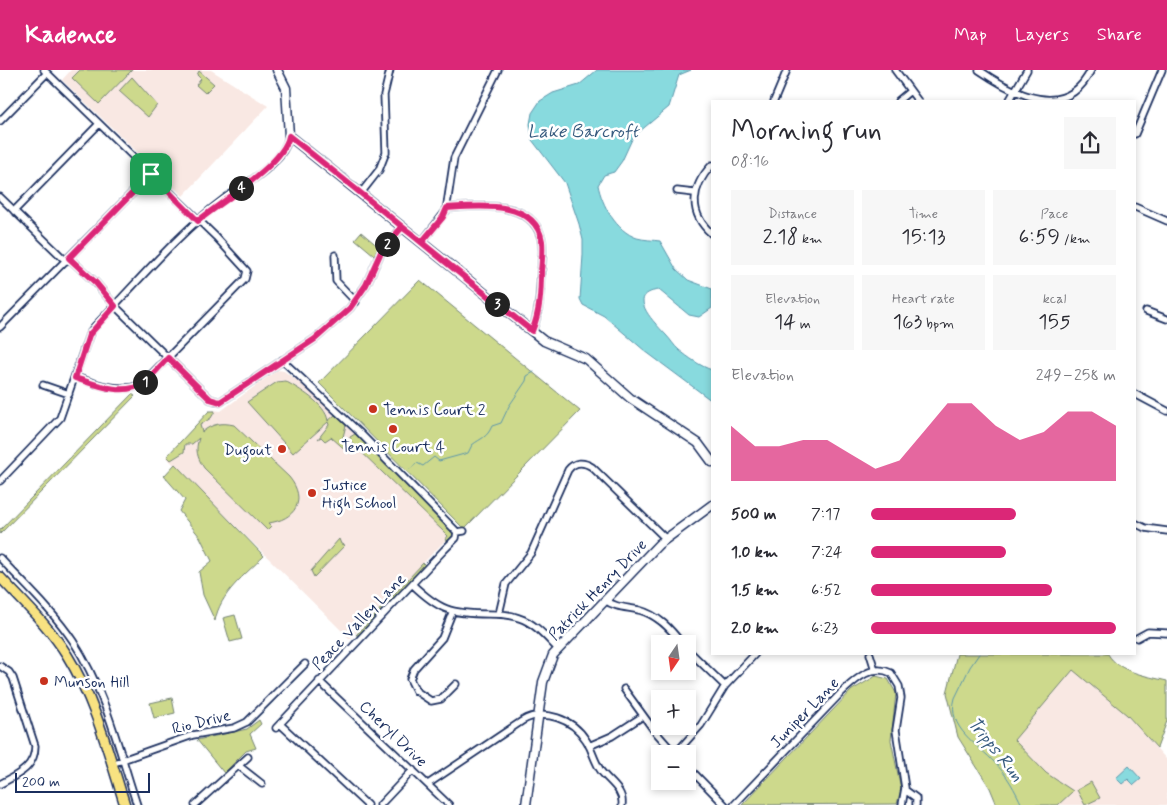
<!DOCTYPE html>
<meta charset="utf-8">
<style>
body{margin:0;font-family:Mynerve,sans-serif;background:#f7f7f7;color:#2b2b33;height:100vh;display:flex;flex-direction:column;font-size:19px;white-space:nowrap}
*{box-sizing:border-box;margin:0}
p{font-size:16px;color:#7c7c81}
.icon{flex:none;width:28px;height:28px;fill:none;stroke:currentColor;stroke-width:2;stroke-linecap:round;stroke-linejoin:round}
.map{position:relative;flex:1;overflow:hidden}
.details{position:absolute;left:711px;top:30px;width:425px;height:555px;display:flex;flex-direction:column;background:#fff;border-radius:0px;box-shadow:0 2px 8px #0003}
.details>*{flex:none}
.needle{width:32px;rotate:193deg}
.fabs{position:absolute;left:651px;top:565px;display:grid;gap:10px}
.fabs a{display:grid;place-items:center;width:45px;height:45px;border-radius:0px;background:#fff;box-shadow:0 2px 8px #0003;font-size:25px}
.scale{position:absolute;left:15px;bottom:12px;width:135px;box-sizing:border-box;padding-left:5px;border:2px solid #1b2f5e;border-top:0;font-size:14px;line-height:18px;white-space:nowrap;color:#1b2f5e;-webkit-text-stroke:4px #fff;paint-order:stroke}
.pin{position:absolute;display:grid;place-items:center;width:42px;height:42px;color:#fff;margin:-21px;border-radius:10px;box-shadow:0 2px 8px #0006}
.km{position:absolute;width:25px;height:25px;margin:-12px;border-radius:50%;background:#222;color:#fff;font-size:14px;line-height:25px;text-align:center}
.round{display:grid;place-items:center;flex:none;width:52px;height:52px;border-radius:0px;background:#f7f7f7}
.head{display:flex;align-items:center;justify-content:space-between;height:85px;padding:0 20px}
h1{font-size:28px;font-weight:600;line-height:38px}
.figures{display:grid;grid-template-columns:repeat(3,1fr);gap:8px;height:85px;padding:5px 20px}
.figures div{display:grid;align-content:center;border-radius:0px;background:#f7f7f7;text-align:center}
.figures b{font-size:21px;font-weight:600}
.figures small{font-size:14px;font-weight:400}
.figures p{font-size:14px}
.chart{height:140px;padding:10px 20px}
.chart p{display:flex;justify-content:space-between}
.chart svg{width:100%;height:90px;margin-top:5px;fill:#db2777;opacity:.7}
ul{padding:0 20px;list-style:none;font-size:16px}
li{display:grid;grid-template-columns:80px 60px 1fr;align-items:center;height:38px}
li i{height:12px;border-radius:6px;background:#db2777}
header{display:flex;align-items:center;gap:30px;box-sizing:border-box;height:70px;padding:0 25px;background:#db2777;color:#fff}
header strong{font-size:24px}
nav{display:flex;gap:28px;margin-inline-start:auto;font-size:18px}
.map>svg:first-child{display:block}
.built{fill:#f9e8e3}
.green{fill:#cdd98c;stroke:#748475}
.water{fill:#88dade;stroke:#5c96ab}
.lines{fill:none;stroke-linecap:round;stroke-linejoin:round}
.stream{stroke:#5c96ab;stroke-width:1}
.street-casing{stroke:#1b2f5e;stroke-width:9}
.secondary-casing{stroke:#1b2f5e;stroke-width:11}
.primary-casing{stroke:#1b2f5e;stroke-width:12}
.street{stroke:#fff;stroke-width:5.5}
.secondary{stroke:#fff;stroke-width:8}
.primary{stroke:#f8e281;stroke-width:9}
.route-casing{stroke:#fff;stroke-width:10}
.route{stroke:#db2777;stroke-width:6}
.poi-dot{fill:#c8321e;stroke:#fff;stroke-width:2}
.labels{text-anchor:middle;stroke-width:5;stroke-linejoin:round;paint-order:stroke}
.poi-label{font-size:16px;fill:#1b2f5e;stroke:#fff;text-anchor:start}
.street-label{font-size:16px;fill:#1b2f5e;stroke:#fff}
.water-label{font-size:18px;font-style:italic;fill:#365a7e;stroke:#fff}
</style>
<header>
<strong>Kadence</strong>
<nav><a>Map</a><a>Layers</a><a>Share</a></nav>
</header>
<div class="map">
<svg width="1167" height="735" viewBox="0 0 1167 735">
<rect width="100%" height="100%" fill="#fff"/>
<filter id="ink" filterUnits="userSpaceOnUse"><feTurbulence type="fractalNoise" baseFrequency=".02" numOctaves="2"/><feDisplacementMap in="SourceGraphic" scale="10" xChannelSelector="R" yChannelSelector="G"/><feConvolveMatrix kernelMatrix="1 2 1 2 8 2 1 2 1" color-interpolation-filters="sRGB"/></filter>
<g filter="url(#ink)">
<path class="built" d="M71,0H211L268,36L183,126L62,10Z
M277,300L284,301L311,320L315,316L457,458L350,569L166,387L213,340L221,341Z
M1073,599L1127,645L1167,690V735H1058L1073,721L1046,703L1014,670Z"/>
<path class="green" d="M80,0H132L99,34L72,8Z
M199,1L214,14L205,23L196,15L201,9L197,5Z
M132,7L157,35L148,47L119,21Z
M361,162L380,178L374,185L355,169Z
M420,210L580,341L464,459L319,313Z
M285,311C299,319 326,334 328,351L335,345L346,355L342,371L349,383L331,367L325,371L321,367L318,369L329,355L328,352L293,383L247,332L277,312Z
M132,324L135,326L0,464V460Z
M209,341H215L211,348L200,355L202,362C212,354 221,352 234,355L289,407C308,430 295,450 268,453L271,456L267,460L204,398C197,387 195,380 199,368L192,374H185L184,382L171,390L167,386Z
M355,364L451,459L453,465L448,472L445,470L448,466L445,463L351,372L350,367Z
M175,394L264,486C245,505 220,523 215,551L203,525L199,502L212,491L200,467L179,441L185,430L164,406Z
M339,469L341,474L345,475L314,507L311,501Z
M423,493L425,495L420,501L359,565H356Z
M235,545L242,569L230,572L223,548Z
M957,584H1108C1118,602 1147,606 1167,611V651L1157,678L1127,645L1073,600L1014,670L1046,703L1073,721L1058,735H997L990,718L958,667L947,623Z
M876,606L888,609L896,623L891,670L901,719L897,734L742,735L852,620Z
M172,628L175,643L154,648L150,633Z
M259,650L261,654L250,664L256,678L246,681L224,703L197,670L247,659Z
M1091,712L1100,728L1085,735L1077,720Z"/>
<path class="water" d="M597,0H691L679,5L669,37L633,67L622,91L614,102L604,105L598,115C602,135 616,161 637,168C644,170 653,170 660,171L676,199L688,210L712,219V238L699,247L689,245L659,220C624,224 656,254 666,265C671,270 674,276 679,280C689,288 700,296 712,300V331L645,281L604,246L583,235L580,229L583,185V170L579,154L565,113L532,70L530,54L532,43L540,31L553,23L579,15Z
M1129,696L1141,709L1134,715L1128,709L1122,714L1116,708Z"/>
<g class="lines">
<path class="stream" d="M410,399L417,393L423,396L434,387L439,391L468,383L472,375C481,368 487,368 492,356L501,353L509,336L526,311L527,306L534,302
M979,584L970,597L955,628C946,658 979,675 995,693C1007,705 1015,720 1022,735"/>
<g class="street-casing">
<path id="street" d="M44,0L216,167L247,201L245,209L141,315C119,323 96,314 75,307
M895,0L918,31
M979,0C1014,24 1066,52 1091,0
M774,31L787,0
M898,31L910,21
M1009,31L1027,0
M0,51L47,3
M1135,64L1162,0
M712,95C691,117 688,143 712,164
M677,121L694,123
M361,123L379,100L386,82L384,25L390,0
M0,127L66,191
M1135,137L1167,151
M447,138C478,136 530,129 541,167C544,178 542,190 541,201C540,222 540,242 532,261
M14,141L99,54
M422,172L446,141L454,88L498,0
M335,185L336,211L356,232
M69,188L96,213L115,236L210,329L220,332L315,269L350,238L366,215L381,182L402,157
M1146,241L1167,249
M0,257L151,104
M282,290L359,362L457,462
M43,315L69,324
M1135,324L1167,341
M0,411L60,348L89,265L95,256C136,214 177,164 224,129C245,114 284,94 289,66
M1135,453L1145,458L1167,461
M0,488C25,515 53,541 73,571C105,620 119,680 137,735
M412,514C439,540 451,544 488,544C499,544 509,544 519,548C535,553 546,567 558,579
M605,530C616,538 626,537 639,540C658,545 671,559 682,574
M452,543L442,568L414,599L410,609L416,621L431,631L441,629L456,614
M499,544L506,514L531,483L568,400C574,392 583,391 592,397L666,469
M1137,568L1148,562L1167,563
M688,580L725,616
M870,584L875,600
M0,596L9,602L13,608L35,676C35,698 17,705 0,714
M319,611L449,735
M624,619L653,659L675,684
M280,654L367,735
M276,658L444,480L456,468L457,462L464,461
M589,676L612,666L643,646
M675,684L701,655L725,616L755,584
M111,694L193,665L234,658L247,652L305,594
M239,696L262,714
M688,697L725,735
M428,714L522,651C544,638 573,649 586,670C592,679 594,691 601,701C609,712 624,720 622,735
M905,720L916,728V735
M195,735L248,687
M380,735L413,700
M734,735L842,622C855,610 872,593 891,603L899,616L901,628L896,660L905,718L902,735"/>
</g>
<g class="secondary-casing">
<path id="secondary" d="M277,0L286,18L289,66L544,271L586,289L630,328L698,373L712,392
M526,735L543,612L553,585L659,474L712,435"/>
</g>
<g class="primary-casing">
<path id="primary" d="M0,507C23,532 49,556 67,585C95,630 109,685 125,735"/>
</g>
<use href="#street" class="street"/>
<use href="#secondary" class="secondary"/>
<use href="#primary" class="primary"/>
</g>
</g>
<g class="lines" filter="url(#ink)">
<g class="route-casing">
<path id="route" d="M151,104L69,188L96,213L115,236L89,265L75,308C94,314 125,327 143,313C153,306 160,296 168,288L210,329L220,332L315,269L350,238L366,215L381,182L402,157L422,172L443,147L447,138C478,136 535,129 542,171C543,181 542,191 541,201C541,222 540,242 532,261C450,197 371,130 289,66C284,94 221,132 198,151L151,104"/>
</g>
<use href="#route" class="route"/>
</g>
<g class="poi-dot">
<circle cx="373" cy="339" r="5"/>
<circle cx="393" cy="359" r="5"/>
<circle cx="282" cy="379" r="5"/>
<circle cx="312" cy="423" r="5"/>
<circle cx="44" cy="611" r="5"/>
</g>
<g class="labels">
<g class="poi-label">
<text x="383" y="345">Tennis Court 2</text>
<text x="393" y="382" text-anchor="middle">Tennis Court 4</text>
<text x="272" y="385" text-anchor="end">Dugout</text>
<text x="322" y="420">Justice<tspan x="322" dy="18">High School</tspan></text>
<text x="54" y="617">Munson Hill</text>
</g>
<g class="street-label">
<text transform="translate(597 519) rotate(-46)" y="6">Patrick Henry Drive</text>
<text transform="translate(358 551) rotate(-46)" y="6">Peace Valley Lane</text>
<text transform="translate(804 642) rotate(-46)" y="6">Juniper Lane</text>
<text transform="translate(201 651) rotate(-14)" y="6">Rio Drive</text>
<text transform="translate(394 663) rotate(44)" y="6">Cheryl Drive</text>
</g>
<g class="water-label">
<text x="583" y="67">Lake Barcroft</text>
<text transform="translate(996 679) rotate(51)" y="6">Tripps Run</text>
</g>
</g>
</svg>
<div class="fabs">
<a><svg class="needle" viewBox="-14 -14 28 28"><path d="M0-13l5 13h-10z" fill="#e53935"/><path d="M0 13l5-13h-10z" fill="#7c7c81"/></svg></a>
<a>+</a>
<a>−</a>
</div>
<div class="scale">200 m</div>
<div class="pin" style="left:151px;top:104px;background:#1e9e55"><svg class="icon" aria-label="arrive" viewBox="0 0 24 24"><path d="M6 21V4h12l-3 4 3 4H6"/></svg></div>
<b class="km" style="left:145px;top:312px">1</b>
<b class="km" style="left:387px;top:174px">2</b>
<b class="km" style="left:497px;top:234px">3</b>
<b class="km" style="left:241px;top:118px">4</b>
<section class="details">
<div class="head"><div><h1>Morning run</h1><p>08:16</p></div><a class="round"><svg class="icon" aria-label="share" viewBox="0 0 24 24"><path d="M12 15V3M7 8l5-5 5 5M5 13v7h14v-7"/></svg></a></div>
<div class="figures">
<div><p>Distance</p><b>2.18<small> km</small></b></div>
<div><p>Time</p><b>15:13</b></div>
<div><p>Pace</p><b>6:59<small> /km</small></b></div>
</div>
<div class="figures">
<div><p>Elevation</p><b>14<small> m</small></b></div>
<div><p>Heart rate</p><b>163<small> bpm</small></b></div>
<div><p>kcal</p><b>155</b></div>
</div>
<div class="chart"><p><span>Elevation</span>249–258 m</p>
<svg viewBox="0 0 160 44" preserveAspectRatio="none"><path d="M0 44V17L10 27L20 27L30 24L40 24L50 31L60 38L70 34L80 20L90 6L100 6L110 17L120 24L130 20L140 10L150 10L160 17V44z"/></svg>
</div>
<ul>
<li><b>500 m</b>7:17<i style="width:59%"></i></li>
<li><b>1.0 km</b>7:24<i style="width:55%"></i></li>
<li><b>1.5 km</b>6:52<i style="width:74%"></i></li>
<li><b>2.0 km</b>6:23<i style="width:100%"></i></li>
</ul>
</section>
</div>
